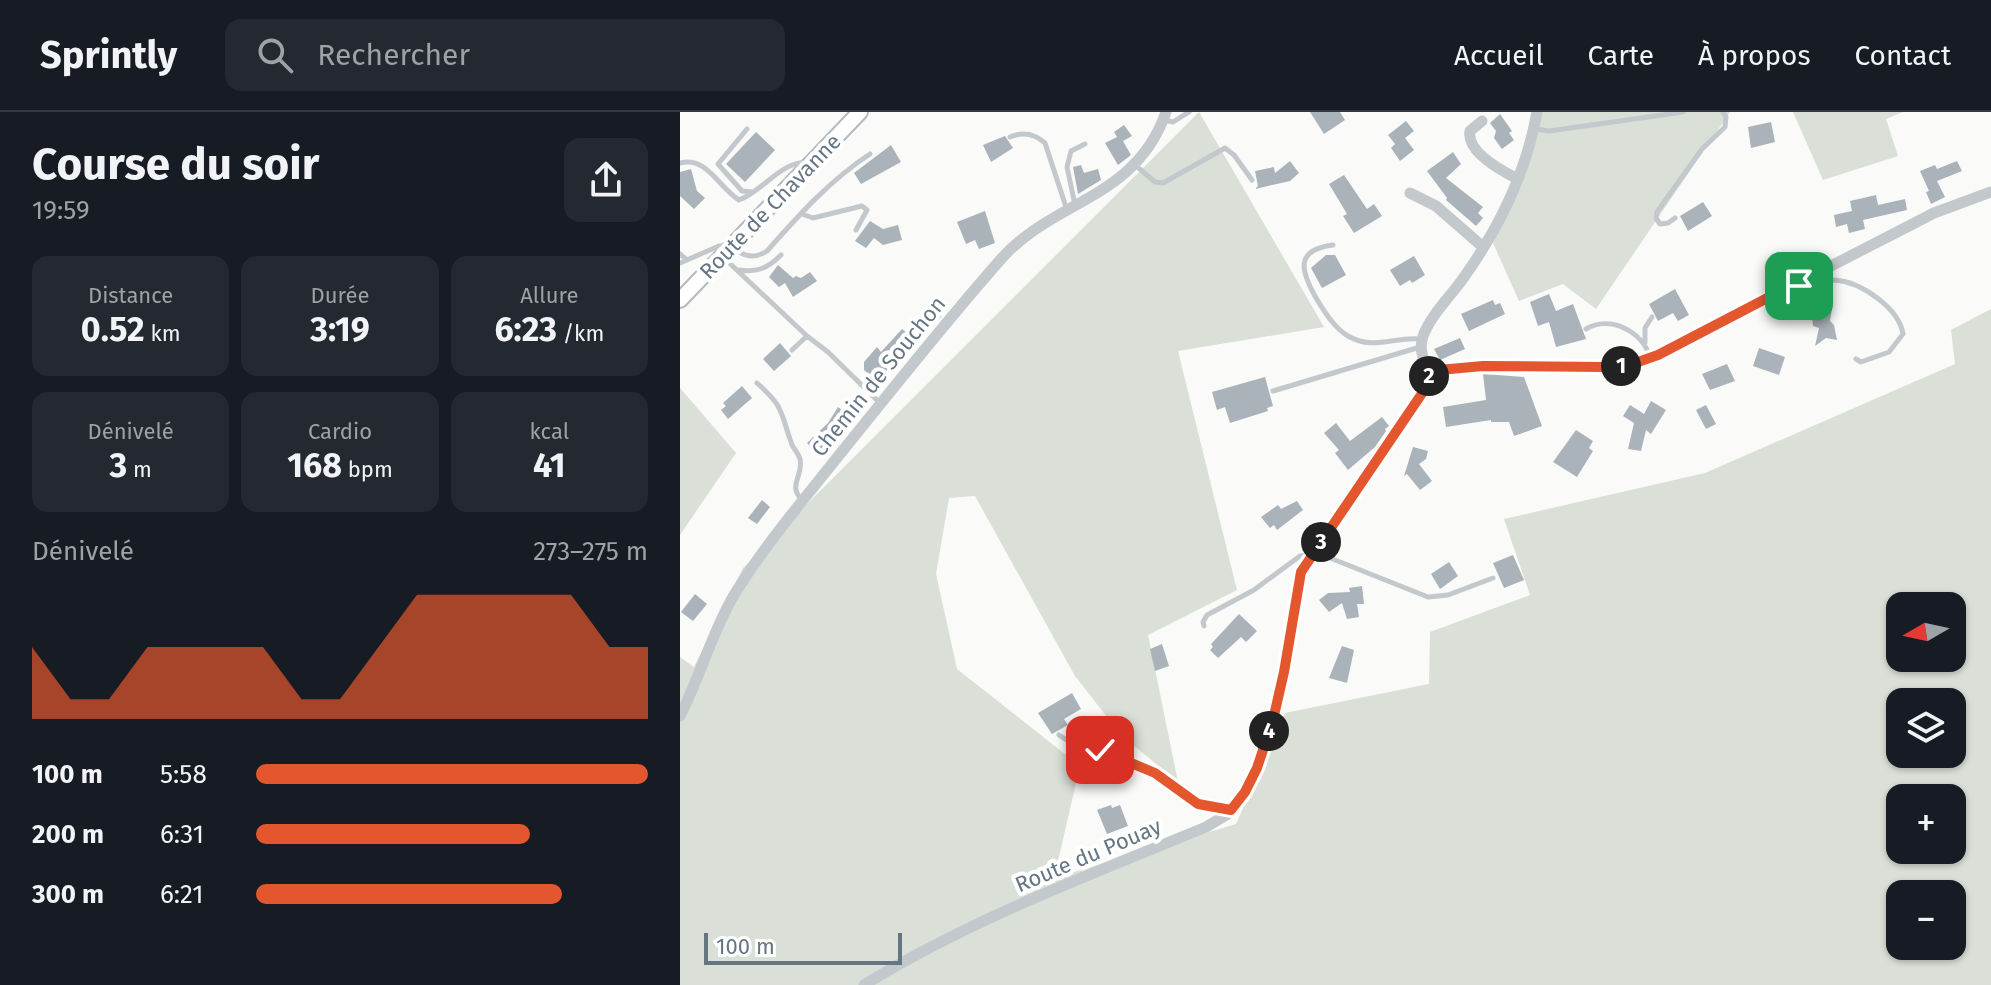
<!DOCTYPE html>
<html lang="fr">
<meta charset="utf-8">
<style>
body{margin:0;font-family:"Fira Sans",sans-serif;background:#242831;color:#f1f3f6;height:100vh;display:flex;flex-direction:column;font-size:30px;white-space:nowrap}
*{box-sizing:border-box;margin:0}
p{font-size:26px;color:#9ea1a6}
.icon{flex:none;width:44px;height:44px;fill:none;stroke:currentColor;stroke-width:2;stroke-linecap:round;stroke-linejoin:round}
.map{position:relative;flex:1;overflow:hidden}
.sheet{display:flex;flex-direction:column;background:#171b24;width:680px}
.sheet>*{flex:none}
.needle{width:52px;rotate:261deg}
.fabs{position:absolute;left:1206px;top:480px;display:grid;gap:16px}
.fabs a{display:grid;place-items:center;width:80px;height:80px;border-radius:16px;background:#171b24;box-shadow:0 2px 6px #0004;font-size:40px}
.scale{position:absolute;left:24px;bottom:20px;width:198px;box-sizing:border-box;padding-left:8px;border:4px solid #657683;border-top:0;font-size:22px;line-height:28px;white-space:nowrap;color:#657683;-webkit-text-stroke:6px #fff;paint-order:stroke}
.pin{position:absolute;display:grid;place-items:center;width:68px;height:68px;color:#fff;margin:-34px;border-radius:16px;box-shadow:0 4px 12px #0006}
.km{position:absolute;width:40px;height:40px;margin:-20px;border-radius:50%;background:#222;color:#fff;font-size:22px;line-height:40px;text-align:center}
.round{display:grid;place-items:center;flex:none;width:84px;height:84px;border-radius:16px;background:#242831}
.summary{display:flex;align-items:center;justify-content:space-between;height:136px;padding:0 32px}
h1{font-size:44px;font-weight:700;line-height:60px}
.figures{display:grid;grid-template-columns:repeat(3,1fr);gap:12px;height:136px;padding:8px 32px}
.figures div{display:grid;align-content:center;border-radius:16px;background:#242831;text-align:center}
.figures b{font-size:34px;font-weight:700}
.figures small{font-size:22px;font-weight:400}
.figures p{font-size:22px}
.chart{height:224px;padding:16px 32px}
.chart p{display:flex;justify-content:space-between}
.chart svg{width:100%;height:144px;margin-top:8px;fill:#e4572e;opacity:.7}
ul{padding:0 32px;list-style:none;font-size:26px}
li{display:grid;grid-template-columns:128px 96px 1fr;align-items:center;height:60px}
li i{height:20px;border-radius:10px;background:#e4572e}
header{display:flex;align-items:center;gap:48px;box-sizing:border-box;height:112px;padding:0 40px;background:#171b24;border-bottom:2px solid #363941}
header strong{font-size:38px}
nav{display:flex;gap:44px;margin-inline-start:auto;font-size:28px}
.search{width:560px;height:72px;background:#242831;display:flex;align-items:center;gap:20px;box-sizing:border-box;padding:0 28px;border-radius:16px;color:#9ea1a6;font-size:30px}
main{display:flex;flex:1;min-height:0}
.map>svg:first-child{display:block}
.green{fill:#dadfd7;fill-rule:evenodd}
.building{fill:#aab3b9}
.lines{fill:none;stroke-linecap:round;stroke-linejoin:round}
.secondary-casing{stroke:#b3babf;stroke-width:18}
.lane{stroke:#c3c8cc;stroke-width:5}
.street{stroke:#c3c8cc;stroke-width:11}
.secondary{stroke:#fff;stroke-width:14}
.route-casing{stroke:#fff;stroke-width:16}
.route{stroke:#e4572e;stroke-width:10}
.labels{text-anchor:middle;stroke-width:8;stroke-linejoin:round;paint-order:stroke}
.street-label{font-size:22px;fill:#657683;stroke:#fff}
</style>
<header>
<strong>Sprintly</strong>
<div class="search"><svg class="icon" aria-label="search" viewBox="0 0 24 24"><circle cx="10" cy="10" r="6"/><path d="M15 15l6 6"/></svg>Rechercher</div>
<nav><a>Accueil</a><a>Carte</a><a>À propos</a><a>Contact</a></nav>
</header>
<main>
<section class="sheet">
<div class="summary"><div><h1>Course du soir</h1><p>19:59</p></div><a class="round"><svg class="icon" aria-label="share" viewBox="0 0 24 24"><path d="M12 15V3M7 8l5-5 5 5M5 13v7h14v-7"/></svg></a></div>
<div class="figures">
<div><p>Distance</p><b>0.52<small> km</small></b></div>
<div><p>Durée</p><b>3:19</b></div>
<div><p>Allure</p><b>6:23<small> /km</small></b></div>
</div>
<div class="figures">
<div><p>Dénivelé</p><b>3<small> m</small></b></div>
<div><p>Cardio</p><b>168<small> bpm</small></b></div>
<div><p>kcal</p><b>41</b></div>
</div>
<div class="chart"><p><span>Dénivelé</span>273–275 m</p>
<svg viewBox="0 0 160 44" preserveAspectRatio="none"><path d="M0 44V22L10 38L20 38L30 22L40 22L50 22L60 22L70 38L80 38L90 22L100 6L110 6L120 6L130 6L140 6L150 22L160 22V44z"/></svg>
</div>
<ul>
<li><b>100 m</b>5:58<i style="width:100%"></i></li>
<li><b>200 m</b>6:31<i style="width:70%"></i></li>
<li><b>300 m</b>6:21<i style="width:78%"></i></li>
</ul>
</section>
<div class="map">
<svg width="1311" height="873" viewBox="0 0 1311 873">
<rect width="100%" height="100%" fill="#fafaf8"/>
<path class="green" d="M519,0L644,215L498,239L557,478L468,523L498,670L441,623L395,564L295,384L269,386L256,462L277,557L400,654L374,766L556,712L605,601L749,572L750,520L850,483L824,407L1025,361L1275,252L1271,218L1311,197V873H0V545L14,555L63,456ZM1220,494H1272V546H1220ZM1220,590H1272V642H1220ZM1220,686H1272V738H1220ZM1220,782H1272V834H1220Z
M861,0H1050L916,197L883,172L839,189L813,131C834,88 853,47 861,0Z
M1113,0H1223L1206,7L1218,44L1143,68Z
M0,276L56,341L0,423Z"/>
<path class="building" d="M630,0H660L665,8L644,22Z
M820,2L832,19L829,21L834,28L822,37L814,26L816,19L810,11Z
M726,9L734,19L725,26L734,38L720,49L711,36L715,32L708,23Z
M1091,10L1095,30L1071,36L1068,15Z
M444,13L452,24L443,29L451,43L438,53L425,31L437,25L434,20Z
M76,20L95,38L65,70L46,52Z
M325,24L333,36L311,50L303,33Z
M211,33L221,50L181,72L174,61Z
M773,40L781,52L766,66L803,95L798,101L803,106L796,114L766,88L767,86L747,59Z
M610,49L619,61L610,69L575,77L578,74L575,59L594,55L595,61Z
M1277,49L1282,59L1257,69L1265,85L1251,92L1246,80L1249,79L1240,59L1255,53L1257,57Z
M401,53L404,61L418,57L421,68L398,82L393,55Z
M11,57L17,79L25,86L14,97L0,84V60Z
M664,63L687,97L694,92L702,104L674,121L663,104L667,102L649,72Z
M1196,83L1198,93L1225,87L1227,98L1183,108L1185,117L1169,121L1167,112L1156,115L1154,103L1172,99L1170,89Z
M1023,90L1032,104L1008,119L1000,104Z
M305,99L315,131L299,137L295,128L286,132L277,110Z
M190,109L203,117L218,113L222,128L203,133L194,126L186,136L175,129Z
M646,143H655L666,163L642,176L631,156Z
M734,144L745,163L732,171L730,168L720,174L710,158Z
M98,153L113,166L116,164L121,166L130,160L137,169L113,185L105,171L99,175L89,165Z
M995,177L1009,203L998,209L993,201L978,209L969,192Z
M869,182L876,199L893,192L906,227L876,235L869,210L858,214L850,190Z
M813,188L815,193L820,191L825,202L789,219L781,202Z
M251,195L262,204L232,236L229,234L197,270L184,258V250L197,235L201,240L222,217L226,220L241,202L244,205Z
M1152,197L1150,209L1154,213L1157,228L1146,226L1135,234L1139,216L1133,214L1132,205Z
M780,226L785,237L760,248L754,237Z
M100,231L111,244L94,259L83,247Z
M1079,236L1105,245L1099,263L1073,254Z
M1047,252L1055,269L1030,278L1022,262Z
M803,262L844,265L862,314L834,324L829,310H811V308L766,315L763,295L806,288Z
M585,265L593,294L587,296L588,299L550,311L545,295L537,298L532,280Z
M62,274L72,286L48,307L41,298L46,294L43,291Z
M971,289L986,298L971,322L966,318L961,339L948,337L954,311L943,304L950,293L964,302Z
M1026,293L1036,312L1026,317L1016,298Z
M158,295L168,303L137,342L127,331L148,311Z
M702,305L709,314L705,317L706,319L695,335L668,358L655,341L659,338L644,321L656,311L670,329Z
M896,318L913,329L909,336L913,339L897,365L873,350Z
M733,335L748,339L746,347L739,352L752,369L740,378L727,362L724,364Z
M82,388L90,395L77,412L68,406Z
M617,389L623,398L597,418L594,413L590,416L581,405L598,393L601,397Z
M833,443L844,468L824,476L813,451Z
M769,450L778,464L760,477L751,462Z
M682,474L684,492H677L679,505L667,507L662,491L649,500L639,488L648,481L670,480L669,476Z
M15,482L27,492L13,509L1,500Z
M559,502L577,519L566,530L561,525L538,546L530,538L533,535L531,532Z
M482,532L489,554L475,559L470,537Z
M662,534L674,538L667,571L649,566Z
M392,581L401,597L384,607L388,613L372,622L358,601Z
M431,693L432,696L440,693L448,714L427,722L417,698Z"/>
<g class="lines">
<g class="secondary-casing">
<path id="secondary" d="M0,188L180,0"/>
</g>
<path class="lane" d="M484,8L493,10L509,0
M67,17L38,52L62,79L73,80
M855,17L869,19L1003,0
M330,25C344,19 355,22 365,31L387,98
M0,51C27,44 39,76 59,88C82,80 102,48 127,51
M455,53L475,70L483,71L545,36L554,43L572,68
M395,93L387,55L391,39L405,32
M122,102L133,106L182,94L187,98L176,118
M995,106L988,111L980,112L976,106L977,100L1022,37L1045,15L1046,5L1043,0
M653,133C614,138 621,159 636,186C644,199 654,216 668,224C693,239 715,224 741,227
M53,135C63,145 75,147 87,139C118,104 150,68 190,42
M0,142L7,148
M43,145L127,224L148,240L200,291
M0,151L39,134H45
M59,158C77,161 88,156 101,143
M1123,173C1133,171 1145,168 1155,168C1181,170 1219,196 1223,222L1209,240L1181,250L1176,247
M906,217C930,203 962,219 970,245
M965,230V216L972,205
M112,238L127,224
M77,271C104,295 100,299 111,330C113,337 118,340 120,347C124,364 107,373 122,388
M593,279L740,235
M635,440L748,485L768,483L813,466
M524,514L523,510L527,503L574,478L620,444L630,443
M379,623L388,629L420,638L475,661L518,692L550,698"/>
<path class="street" d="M802,9L790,19C786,40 822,59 838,67
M730,81L756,94L803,135
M748,259L803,254L923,255L958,250L978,243L1254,101L1311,80
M0,604C20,565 32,520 54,483C86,431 126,385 164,337C216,273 267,208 322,146C375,87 456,87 486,0
M184,873C291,807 410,763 526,715L548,702L565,680L577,656L593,608L604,560L621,460L745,277C753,256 736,244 743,224C751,203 769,186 782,168C818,118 846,62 857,0"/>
<use href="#secondary" class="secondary"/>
</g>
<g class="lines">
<g class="route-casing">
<path id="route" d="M420,638L475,661L518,692L551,698L565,680L577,656L593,608L604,560L621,460L745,277L749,267L748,259L803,254L923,255L958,250L978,243L1116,171L1119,174"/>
</g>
<use href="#route" class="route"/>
</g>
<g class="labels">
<g class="street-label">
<text transform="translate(90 94) rotate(-46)" y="8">Route de Chavanne</text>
<text transform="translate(198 264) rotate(-51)" y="8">Chemin de Souchon</text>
<text transform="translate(408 743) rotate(-23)" y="8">Route du Pouay</text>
</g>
</g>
</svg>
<div class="fabs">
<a><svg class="needle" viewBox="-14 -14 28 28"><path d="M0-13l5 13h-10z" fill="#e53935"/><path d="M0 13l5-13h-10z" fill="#9ea1a6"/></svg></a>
<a><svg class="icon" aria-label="layers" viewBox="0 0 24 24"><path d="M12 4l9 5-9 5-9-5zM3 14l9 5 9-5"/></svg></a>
<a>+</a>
<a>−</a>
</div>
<div class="scale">100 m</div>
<div class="pin" style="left:1119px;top:174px;background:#1e9e55"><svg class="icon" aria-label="arrive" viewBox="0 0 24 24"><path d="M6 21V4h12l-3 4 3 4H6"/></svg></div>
<div class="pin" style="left:420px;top:638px;background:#d93025"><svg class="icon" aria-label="check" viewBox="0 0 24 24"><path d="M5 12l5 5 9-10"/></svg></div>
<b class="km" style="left:941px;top:254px">1</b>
<b class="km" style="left:749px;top:264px">2</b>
<b class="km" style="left:641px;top:430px">3</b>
<b class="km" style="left:589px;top:619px">4</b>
</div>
</main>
